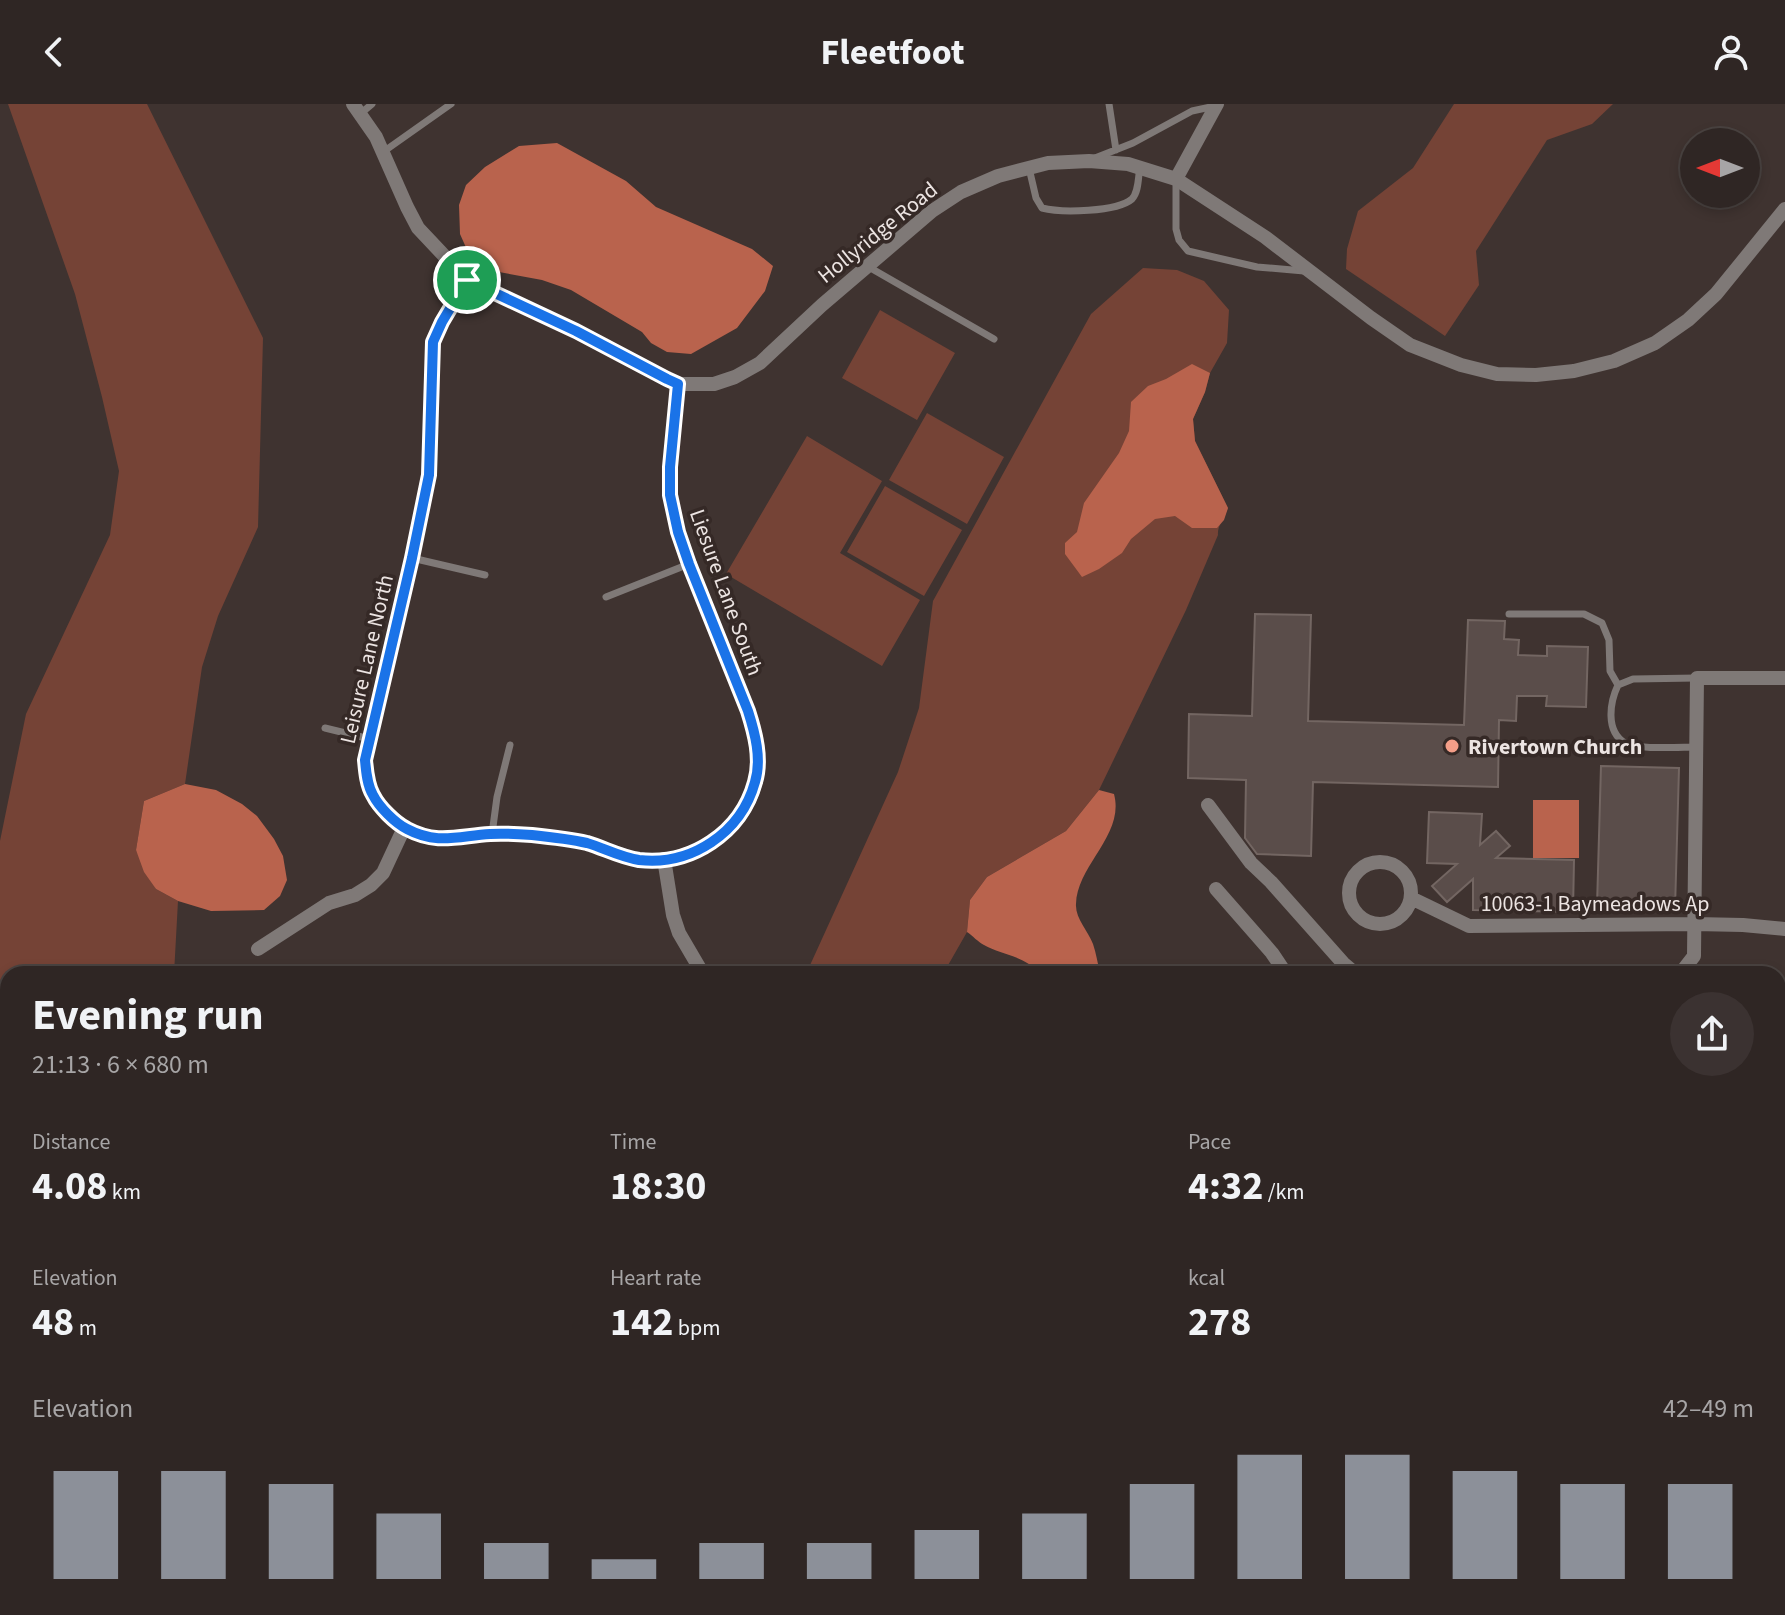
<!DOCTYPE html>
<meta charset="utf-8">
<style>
body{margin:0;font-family:"Source Sans 3",sans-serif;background:#3b3231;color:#f1f3f6;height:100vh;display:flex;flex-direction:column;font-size:30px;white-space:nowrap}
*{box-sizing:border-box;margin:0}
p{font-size:26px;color:#a7a5a6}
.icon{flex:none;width:44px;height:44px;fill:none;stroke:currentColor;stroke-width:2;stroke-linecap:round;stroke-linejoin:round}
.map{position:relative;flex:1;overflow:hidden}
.details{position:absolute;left:0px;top:862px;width:1786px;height:650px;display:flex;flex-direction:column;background:#2f2624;border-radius:24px 24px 0 0;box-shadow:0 4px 12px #0003,0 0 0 2px #4a4341}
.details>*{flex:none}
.needle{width:52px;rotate:270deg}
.controls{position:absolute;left:1680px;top:24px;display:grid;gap:16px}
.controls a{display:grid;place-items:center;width:80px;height:80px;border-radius:50%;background:#2f2624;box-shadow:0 4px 12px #0003,0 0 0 2px #4a4341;font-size:40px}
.pin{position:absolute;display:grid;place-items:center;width:68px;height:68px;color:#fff;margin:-34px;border:4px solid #fff;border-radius:50%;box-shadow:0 2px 8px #0007}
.round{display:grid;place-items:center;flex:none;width:84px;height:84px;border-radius:42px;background:#3b3231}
.head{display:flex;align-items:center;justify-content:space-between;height:136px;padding:0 32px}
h1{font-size:44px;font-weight:700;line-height:60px}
.metrics{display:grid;grid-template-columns:repeat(3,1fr);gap:12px;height:136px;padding:8px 32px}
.metrics div{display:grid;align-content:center}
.metrics b{font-size:40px;font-weight:700}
.metrics small{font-size:22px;font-weight:400}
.metrics p{font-size:22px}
.chart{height:224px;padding:16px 32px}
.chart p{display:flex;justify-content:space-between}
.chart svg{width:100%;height:144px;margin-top:8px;stroke:#8c9099;stroke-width:6}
header{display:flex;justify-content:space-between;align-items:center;height:104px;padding:0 32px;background:#2f2624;font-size:36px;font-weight:700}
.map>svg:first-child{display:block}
.green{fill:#754336}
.forest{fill:#aa5640}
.water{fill:#b9634d}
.building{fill:#5a4d4a;stroke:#736662;stroke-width:2}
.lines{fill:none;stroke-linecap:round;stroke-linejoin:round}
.lane{stroke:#7f7977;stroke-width:7}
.street{stroke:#7f7977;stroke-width:14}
.secondary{stroke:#a79d9b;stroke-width:16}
.highway{stroke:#e2d3cf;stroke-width:24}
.route-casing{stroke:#fff;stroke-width:16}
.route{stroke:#1a73e8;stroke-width:10}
.poi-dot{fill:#f49e88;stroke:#352926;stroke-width:3}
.labels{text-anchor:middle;stroke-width:7;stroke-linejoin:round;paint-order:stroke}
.street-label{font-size:22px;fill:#ece4e2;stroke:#352926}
.poi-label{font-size:22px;font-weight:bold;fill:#ece4e2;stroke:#352926;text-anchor:start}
</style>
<header><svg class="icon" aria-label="back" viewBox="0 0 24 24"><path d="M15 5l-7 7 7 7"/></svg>Fleetfoot<svg class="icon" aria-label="person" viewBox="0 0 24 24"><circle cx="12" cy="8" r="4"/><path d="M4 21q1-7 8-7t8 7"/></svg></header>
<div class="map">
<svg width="1785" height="1511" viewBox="0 0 1785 1511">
<rect width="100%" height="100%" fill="#3f3330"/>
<path class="green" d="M8,0H147L263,234L258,423L218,512L202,563L185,680L144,697L136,746L156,785L178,797L174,870H8V1061H0V737L26,610L110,431L119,367L102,293L75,190Z
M1454,0H1613L1592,20L1547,36L1476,147L1479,181L1445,232L1346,165L1347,145L1358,107L1413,64Z
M1143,164L1177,166L1204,177L1229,206L1227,239L1210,269L1205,288L1193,315L1195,337L1228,404C1225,413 1217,422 1218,431L1186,506L1099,686L1066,727L987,773L970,796L967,828L943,870H806L898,668L919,604L933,497L1091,210Z
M880,206L955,249L917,316L842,274Z
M927,309L1004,353L967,420L889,376Z
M807,332L882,377L840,449L920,496L882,562L726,470Z
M885,382L962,426L924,492L847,448Z"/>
<path class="forest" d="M8,1288V1358L0,1363V1290Z"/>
<path class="water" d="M557,39L626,77L656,103L752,145L773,162L765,187L737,224L691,250L667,248L651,239L642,228L571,186L542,176L499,168L468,148L460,130L459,101L466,81L485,63L519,42Z
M1192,260L1210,269L1205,288L1193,315L1195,337L1228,404L1224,416L1217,424H1192L1175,412L1155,415L1131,435L1122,449L1099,465L1082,473L1065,450V439L1077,428L1084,399L1119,349L1129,327L1131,298L1148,282L1166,275Z
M185,680L216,686L242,700L257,712L274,735L283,752L287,776L280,792L264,806L211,807L178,797L156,785L144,768L136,746L144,697Z
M1099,686L1114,690C1125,731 1077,761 1076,800C1075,814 1088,827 1093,840C1096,849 1098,860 1100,870H1039C1027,852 1001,851 984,841C978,838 973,832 967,828L970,796L987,773L1066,727Z
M1533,696H1579V754H1533Z"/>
<path class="building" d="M1255,510L1311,511L1308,617L1464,621L1468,516L1505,517L1504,535L1519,536L1518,551L1547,552V542L1588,543L1586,603L1546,602L1547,592H1517L1516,617L1499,616L1498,683L1313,678L1311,752L1257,750L1245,734L1246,676L1188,674L1189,610L1252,612Z
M1601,662L1679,664L1675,805L1597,802Z
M1429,708L1482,710L1480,741L1496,727L1510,742L1496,754L1574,756L1573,808L1473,806V775L1447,798L1432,782L1457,760L1427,759Z"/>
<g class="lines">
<path class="lane" d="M1109,0L1116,46
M360,10L372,0
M383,48L451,0
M1095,54L1133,39L1192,7L1215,2
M1029,64L1036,94L1042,104C1061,109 1117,108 1132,95C1139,88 1138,73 1140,63
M1176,77V125L1179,136L1188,147L1257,163L1304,167
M867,162L994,235
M412,454L485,471
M606,493L689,460
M1509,510H1584L1602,519L1609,536L1610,567L1618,581L1633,575L1697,574
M1618,581C1610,598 1605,627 1625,639C1635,646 1681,643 1695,643
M325,624L370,635
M492,730L497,693L510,641
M0,1269H8
M220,1504V1511
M1100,1504V1511
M1057,1511V1504
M1135,1511V1504
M1537,1511V1504
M1581,1511V1504"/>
<path class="street" d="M353,0L376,33L407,103L418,124L467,176L576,227L667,275L678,280H714L735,273L760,259L822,201L932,107L961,88L998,72L1048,59L1089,57L1128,60L1176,75L1265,133L1371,214L1410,241L1461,261L1497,270L1536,271L1574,267L1614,257L1655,239L1688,216L1716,190L1785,105
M1176,75L1217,0
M467,176L442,218L433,238L429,371L412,454L365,656C366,668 367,681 373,691C379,704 395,719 407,725C437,741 458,732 490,730C504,729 518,730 533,731C551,733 569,735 587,739C604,744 620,753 639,756C698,763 760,716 758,654C757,638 752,622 748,607L689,460L678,428L670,391V363L678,280
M1208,701L1251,759L1271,778L1343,859L1356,870
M664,755L673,811L679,829L703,870
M1349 789a31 31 0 1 1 62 0a31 31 0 1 1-62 0Z
M1216,785L1272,849L1286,870
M1411,794L1469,822L1695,820L1743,821L1785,825
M258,845L329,799L355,791L371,781L383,769L404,724
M1680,870L1694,852L1697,574H1785
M1778,1247H1785
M0,1261H8
M177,1504L179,1511
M581,1504L582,1508L654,1507
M445,1511L447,1504
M899,1511L900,1504"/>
<path class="secondary" d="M1638,1511V1504
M1665,1511V1504"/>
<path class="highway" d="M1778,1129H1785
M0,1144H8
M1778,1177H1785
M0,1188H8"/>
</g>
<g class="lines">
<g class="route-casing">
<path id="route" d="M467,176L576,227L667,275L678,280L670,363V391L678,428L689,460L748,607C755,629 762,655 755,678C741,729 691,762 639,756C620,753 604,744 587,739C569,735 551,733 532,731C518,730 504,729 490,730C458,732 437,741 407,725C395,719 379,703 373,691C367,681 366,667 365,656L412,454L429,371L433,238L442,218Z"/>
</g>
<use href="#route" class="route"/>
</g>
<circle class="poi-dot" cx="1452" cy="642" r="8"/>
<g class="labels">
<g class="street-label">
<text transform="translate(877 128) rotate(-39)" y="8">Hollyridge Road</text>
<text transform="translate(727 488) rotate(70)" y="8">Liesure Lane South</text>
<text transform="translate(366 555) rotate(-77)" y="8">Leisure Lane North</text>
<text x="1595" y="807">10063-1 Baymeadows Ap</text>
</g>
<g class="poi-label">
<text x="1468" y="650">Rivertown Church</text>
</g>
</g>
</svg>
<div class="controls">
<a><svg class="needle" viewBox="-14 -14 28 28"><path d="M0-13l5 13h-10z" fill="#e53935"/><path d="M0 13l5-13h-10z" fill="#a7a5a6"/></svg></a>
</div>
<div class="pin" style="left:467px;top:176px;background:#1e9e55"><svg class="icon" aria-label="arrive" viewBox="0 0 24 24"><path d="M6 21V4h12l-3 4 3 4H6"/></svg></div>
<section class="details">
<div class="head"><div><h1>Evening run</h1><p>21:13 · 6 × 680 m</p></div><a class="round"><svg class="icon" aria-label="share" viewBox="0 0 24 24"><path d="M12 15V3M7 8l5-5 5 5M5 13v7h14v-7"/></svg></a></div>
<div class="metrics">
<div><p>Distance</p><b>4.08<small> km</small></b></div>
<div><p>Time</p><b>18:30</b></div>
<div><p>Pace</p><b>4:32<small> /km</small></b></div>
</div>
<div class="metrics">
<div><p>Elevation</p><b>48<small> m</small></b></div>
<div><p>Heart rate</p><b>142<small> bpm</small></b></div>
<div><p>kcal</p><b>278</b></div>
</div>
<div class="chart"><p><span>Elevation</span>42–49 m</p>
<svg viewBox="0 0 160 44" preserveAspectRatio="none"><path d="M5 44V11M15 44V11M25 44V15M35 44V24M45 44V33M55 44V38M65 44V33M75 44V33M85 44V29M95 44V24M105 44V15M115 44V6M125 44V6M135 44V11M145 44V15M155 44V15"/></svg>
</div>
</section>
</div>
